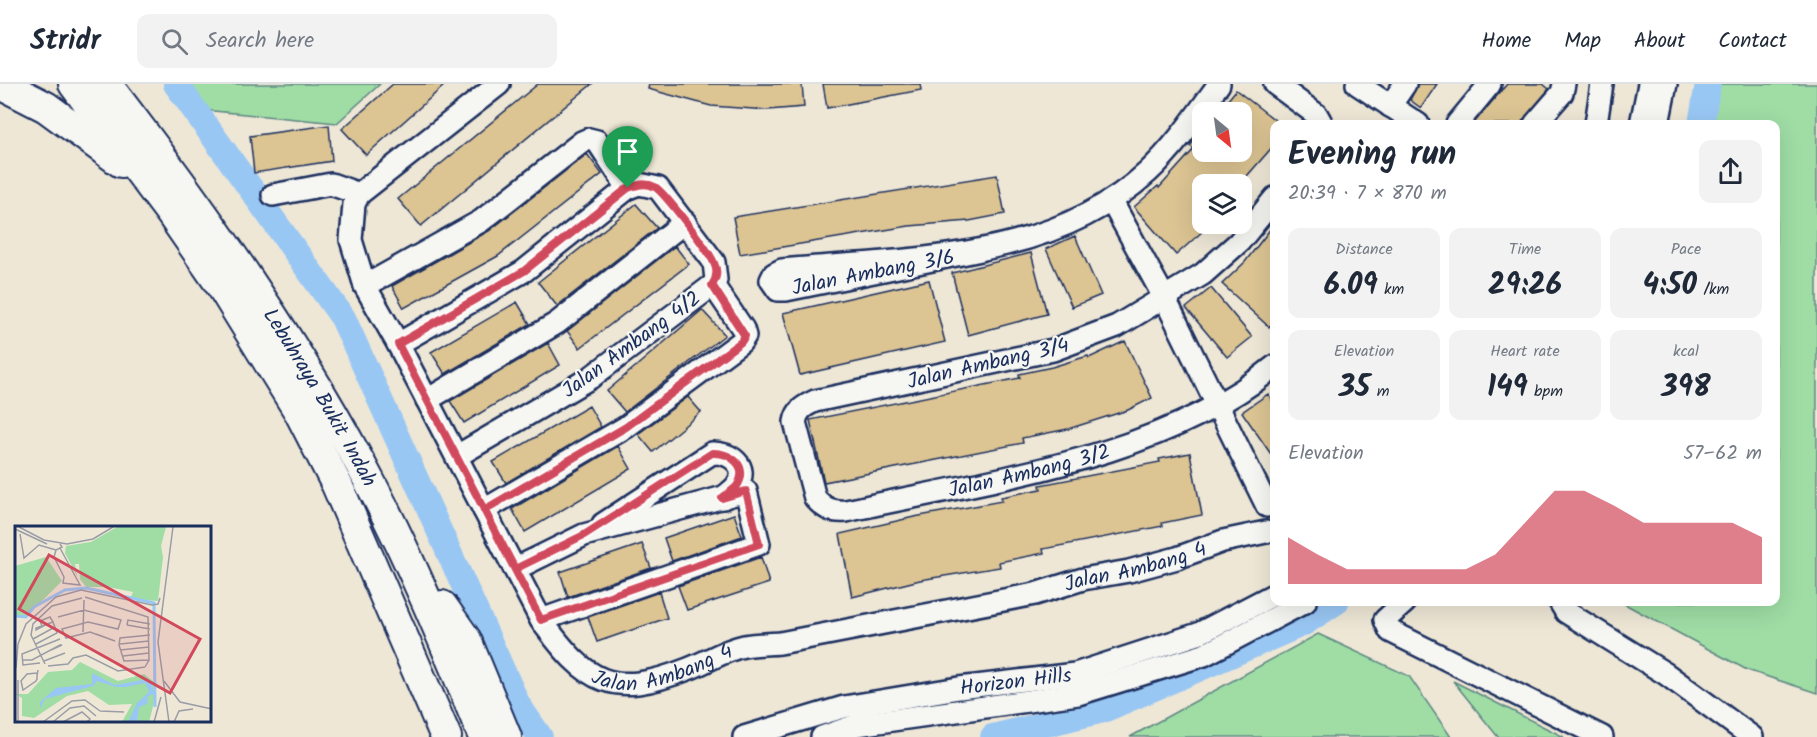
<!DOCTYPE html>
<meta charset="utf-8">
<style>
body{margin:0;font-family:Kalam,sans-serif;background:#f2f2f3;color:#1f2937;height:100vh;display:flex;flex-direction:column;font-size:22px;white-space:nowrap}
*{box-sizing:border-box;margin:0}
p{font-size:20px;color:#747a83}
.icon{flex:none;width:33px;height:33px;fill:none;stroke:currentColor;stroke-width:2;stroke-linecap:round;stroke-linejoin:round}
.map{position:relative;flex:1;overflow:hidden}
.details{position:absolute;left:1270px;top:36px;width:510px;height:486px;display:flex;flex-direction:column;background:#fff;border-radius:12px;box-shadow:0 6px 24px #0002}
.details>*{flex:none}
.needle{width:39px;rotate:151deg}
.controls{position:absolute;left:1192px;top:18px;display:grid;gap:12px}
.controls a{display:grid;place-items:center;width:60px;height:60px;border-radius:12px;background:#fff;box-shadow:0 6px 24px #0002;font-size:30px}
.pin{position:absolute;display:grid;place-items:center;width:51px;height:51px;color:#fff;margin:-62px -26px;border-radius:50% 50% 50% 0;rotate:-45deg;box-shadow:0 0 6px #0007}
.pin .icon{rotate:45deg}
.round{display:grid;place-items:center;flex:none;width:63px;height:63px;border-radius:12px;background:#f2f2f3}
.overview{display:flex;align-items:center;justify-content:space-between;height:102px;padding:0 18px}
h1{font-size:33px;font-weight:800;line-height:45px}
.metrics{display:grid;grid-template-columns:repeat(3,1fr);gap:9px;height:102px;padding:6px 18px}
.metrics div{display:grid;align-content:center;border-radius:12px;background:#f2f2f3;text-align:center}
.metrics b{font-size:30px;font-weight:800}
.metrics small{font-size:16px;font-weight:400}
.metrics p{font-size:16px}
.chart{height:168px;padding:12px 18px}
.chart p{display:flex;justify-content:space-between}
.chart svg{width:100%;height:108px;margin-top:6px;fill:#d1495b;opacity:.7}
header{display:flex;align-items:center;gap:36px;box-sizing:border-box;height:84px;padding:0 30px;background:#fff;border-bottom:2px solid #e0e1e3}
header strong{font-size:28px}
nav{display:flex;gap:33px;margin-inline-start:auto;font-size:21px}
.search{width:420px;height:54px;background:#f2f2f3;display:flex;align-items:center;gap:15px;box-sizing:border-box;padding:0 21px;border-radius:12px;color:#747a83;font-size:22px}
.map>svg:first-child{display:block}
.green{fill:#9fdda5;stroke:#5d8682;stroke-width:1.5}
.lines{fill:none;stroke-linecap:round;stroke-linejoin:round}
.river{stroke:#99c7f4;stroke-width:26}
.building{fill:#dcc493;stroke:#1b2f5e;stroke-width:1.5}
.minor-casing{stroke:#1b2f5e;stroke-width:26}
.highway-casing{stroke:#1b2f5e;stroke-width:34}
.minor{stroke:#f6f6f2;stroke-width:21}
.highway{stroke:#f6f6f2;stroke-width:30}
.route-casing{stroke:#fff;stroke-width:12}
.route{stroke:#d1495b;stroke-width:8}
.labels{text-anchor:middle;stroke-width:4.5;stroke-linejoin:round;paint-order:stroke}
.street-label{font-size:21px;fill:#1b2f5e;stroke:#f6f6f2}
.inset-river{fill:none;stroke:#99c7f4;stroke-width:3}
.inset-road{fill:none;stroke:#9a9da6;stroke-width:1.5}
.view{fill:#d1495b;fill-opacity:0.15;stroke:#d1495b;stroke-width:3}
.inset-edge{fill:none;stroke:#1b2f5e;stroke-width:3}
</style>
<header>
<strong>Stridr</strong>
<div class="search"><svg class="icon" aria-label="search" viewBox="0 0 24 24"><circle cx="10" cy="10" r="6"/><path d="M15 15l6 6"/></svg>Search here</div>
<nav><a>Home</a><a>Map</a><a>About</a><a>Contact</a></nav>
</header>
<div class="map">
<svg width="1817" height="653" viewBox="0 0 1817 653">
<rect width="100%" height="100%" fill="#eee7d6"/>
<filter id="ink" filterUnits="userSpaceOnUse"><feTurbulence type="fractalNoise" baseFrequency=".0167" numOctaves="2"/><feDisplacementMap in="SourceGraphic" scale="12" xChannelSelector="R" yChannelSelector="G"/><feConvolveMatrix kernelMatrix="1 2 1 2 8 2 1 2 1" color-interpolation-filters="sRGB"/></filter>
<g filter="url(#ink)">
<path class="green" d="M184,0H380L337,39L203,26Z
M1708,0H1817V609L1747,586L1621,518H1776V40H1701Z
M1318,550L1409,592L1451,653H1130Z
M1453,597L1564,653H1498Z"/>
<g class="lines">
<path class="river" d="M176,0L343,234L518,621L540,653
M1701,40L1708,0
M993,653L1103,626L1304,539L1336,518"/>
</g>
<path class="building" d="M393,0H446L366,71L342,45Z
M538,0H592L421,142L398,115Z
M649,0H802L804,23L768,26L711,22L648,5Z
M823,0H920L921,6L827,24Z
M1418,0H1437L1421,24L1410,16Z
M1507,0H1543L1549,5L1520,40H1473Z
M1236,6L1275,36V60L1240,100H1203V147L1176,171L1134,123L1158,102L1159,104L1194,65L1190,62L1203,45V68H1242V28H1218Z
M329,41L332,77L254,89L250,52Z
M587,70L602,90L498,172L404,224L392,202L489,147Z
M997,91L1005,130L969,137L909,142L740,170L733,133Z
M636,120L657,144L557,222L538,198Z
M1275,139V237L1269,243L1222,200L1245,178Z
M1075,152L1101,211L1072,223L1046,165Z
M675,162L689,180L580,264L567,247Z
M1031,169L1047,230L968,251L952,189Z
M929,196L945,258L800,291L783,229Z
M1211,204L1252,253L1227,273L1186,224Z
M517,218L530,240L445,290L431,268Z
M702,226L725,251L625,328L607,307Z
M1125,257L1152,314L1128,326L1068,345L1022,354L1023,359L824,398L810,336L1020,294L1019,290L1052,283L1088,272L1089,274Z
M548,259L560,281L464,339L450,317Z
M1268,310L1275,321V376L1242,328Z
M688,313L701,328L653,368L638,350Z
M589,322L601,343L506,399L493,378Z
M618,362L631,385L525,448L512,425Z
M1190,369L1202,431L1162,439L1163,442L1043,465L1044,469L999,478L1000,483L920,496L852,513L840,450L914,433L1002,417L1001,413L1041,405L1040,401L1160,378L1159,375Z
M734,430L742,452L672,477L664,454Z
M642,460L651,484L568,513L560,488Z
M761,473L769,499L687,526L678,502Z
M659,508L667,534L597,558L588,533Z"/>
<g class="lines">
<g class="minor-casing">
<g id="minor">
<path id="s1" d="M499,0L359,110L354,120L351,156L365,202L398,260L541,536C587,599 611,615 688,585C707,578 724,566 744,562C755,560 768,560 780,559L1035,510L1083,495L1129,487L1177,474L1223,457L1266,448"/>
<path d="M1275,0L1317,31L1322,40"/>
<path d="M1357,0L1418,40"/>
<path d="M1390,22L1405,0"/>
<path d="M1457,40L1490,0"/>
<path d="M1535,40L1562,9L1564,0"/>
<path d="M1596,40L1602,0"/>
<path d="M1641,40L1649,0"/>
<path d="M1658,40L1666,0"/>
<path d="M273,111L331,100L359,110"/>
<path id="s2" d="M1275,114L1239,158L1203,190L1117,242L1053,266L815,317C804,322 797,326 795,338L815,414C825,425 831,428 846,427C986,396 1162,375 1275,282"/>
<path d="M1112,118L1165,215L1267,422"/>
<path d="M981,166L786,206H778L771,196L774,190L782,186C908,174 1049,179 1148,88C1175,63 1197,30 1219,0"/>
<path d="M365,202L481,137L582,58L589,55L597,57L628,104"/>
<path d="M398,260L524,187L628,104L639,100L658,104L714,178L716,196L713,201L590,294L457,372"/>
<path d="M427,316L557,239L685,138"/>
<path d="M484,426L626,343L741,258L745,252L743,245L713,201"/>
<path d="M603,440L712,369C730,368 750,382 737,401C734,406 727,410 723,414"/>
<path d="M515,485L584,451L746,407L759,460L541,536"/>
<path d="M1405,518L1385,536L1390,547L1602,653"/>
<path d="M1560,518L1566,528L1666,590L1752,653"/>
<path id="s3" d="M744,653L844,623L959,604L1075,590L1198,550L1275,510"/>
<path d="M822,653L857,641L1078,610L1204,571L1305,518"/>
</g>
</g>
<g class="highway-casing">
<g id="highway">
<path d="M1,0L46,23L121,78"/>
<path d="M74,0L171,129L223,204L299,327L337,401L446,653"/>
<path id="s4" d="M106,0C204,127 299,261 373,404C415,485 449,569 484,653"/>
<path d="M442,522L466,556L506,653"/>
</g>
</g>
<use href="#minor" class="minor"/>
<use href="#highway" class="highway"/>
</g>
</g>
<g class="lines" filter="url(#ink)">
<g class="route-casing">
<path id="route" d="M628,104L524,187L398,260L515,485L584,451L712,369C730,368 750,382 737,402C734,406 727,410 722,414L746,407L759,460L541,536L484,426L626,343L741,258L745,252L712,201C717,194 718,187 714,179C710,168 664,108 655,103C645,98 637,101 628,104"/>
</g>
<use href="#route" class="route"/>
</g>
<g class="labels">
<g class="street-label">
<text transform="translate(873 188) rotate(-11)" y="7">Jalan Ambang 3/6</text>
<text transform="translate(631 260) rotate(-36)" y="7">Jalan Ambang 4/2</text>
<text transform="translate(988 279) rotate(-13)" y="7">Jalan Ambang 3/4</text>
<text dy="7" stroke="none"><textPath href="#s4" startOffset="380">Lebuhraya Bukit Indah</textPath></text>
<text dy="7" stroke="none"><textPath href="#s2" startOffset="849">Jalan Ambang 3/2</textPath></text>
<text dy="7" stroke="none"><textPath href="#s1" startOffset="1286">Jalan Ambang 4</textPath></text>
<text dy="7" stroke="none"><textPath href="#s1" startOffset="800">Jalan Ambang 4</textPath></text>
<text dy="7" stroke="none"><textPath href="#s3" startOffset="278">Horizon Hills</textPath></text>
</g>
</g>
<g transform="translate(15 442)">
<rect width="196" height="196" fill="#eee7d6"/>
<path d="M102,1H151L146,20L148,31L143,75L115,73L118,66L93,61H71L65,53L64,38H60L62,50L50,27L51,20L76,16ZM31,31L47,55L11,91L0,90V40ZM65,136L103,155L129,148L139,156L141,169L134,196H107L117,178L94,179L73,165L52,170L19,192L7,190V172L0,168H13L33,146L57,144Z" fill="#9fdda5"/>
<path d="M77,147L100,159L128,154L136,156L139,168L133,170L132,178L124,181L122,196H113L122,177L134,166L130,157L111,161H101L82,155L78,160L30,173L25,182V176L41,162L77,158Z" fill="#99c7f4"/>
<path class="inset-river" d="M0,90L11,91L19,81L50,64L71,62L139,77L140,181"/>
<path class="inset-road" d="M4,1L29,14L52,18L78,13L98,1M0,3L32,18M5,8L9,32L24,19L41,24M45,18L47,21L41,24L39,31L49,51L48,57L65,59L45,22M70,71L133,91L134,134L130,141M43,91L69,84L106,94L103,103L73,96L47,103L51,112L75,106L100,115L81,108M112,99L113,94L135,98M112,99L135,103M27,100L25,95L35,91L38,96M68,106L69,74M18,113L40,101M21,118L42,107L38,96L21,102V104L32,98M105,118L134,115M105,124L134,121M108,130L134,127M7,134H17L45,119H47L36,124M134,134L109,135L104,119L105,112L135,109M29,135L50,127M25,137L8,139L7,128L45,113M30,138L16,109L18,98L37,80L67,72M33,140L53,138L58,132L71,129L103,145L130,141M1,142L3,118L11,98L41,71L66,64L137,79L143,78L145,72M22,147L12,148L6,155L8,164L21,155L22,153V150L23,144M3,154V196M149,155L165,176L197,183M85,185L109,186M28,196L57,175L70,174L85,185M38,196L55,182L69,180L81,190M48,196L67,186L75,193L72,196M139,196L146,171M154,196L143,116L158,1M159,196L164,185L178,183"/>
<path class="view" d="M34,29L185,113L155,167L4,83Z"/>
<rect width="196" height="196" class="inset-edge"/>
</g>
</svg>
<div class="controls">
<a><svg class="needle" viewBox="-14 -14 28 28"><path d="M0-13l5 13h-10z" fill="#e53935"/><path d="M0 13l5-13h-10z" fill="#747a83"/></svg></a>
<a><svg class="icon" aria-label="layers" viewBox="0 0 24 24"><path d="M12 4l9 5-9 5-9-5zM3 14l9 5 9-5"/></svg></a>
</div>
<div class="pin" style="left:628px;top:104px;background:#1e9e55"><svg class="icon" aria-label="arrive" viewBox="0 0 24 24"><path d="M6 21V4h12l-3 4 3 4H6"/></svg></div>
<section class="details">
<div class="overview"><div><h1>Evening run</h1><p>20:39 · 7 × 870 m</p></div><a class="round"><svg class="icon" aria-label="share" viewBox="0 0 24 24"><path d="M12 15V3M7 8l5-5 5 5M5 13v7h14v-7"/></svg></a></div>
<div class="metrics">
<div><p>Distance</p><b>6.09<small> km</small></b></div>
<div><p>Time</p><b>29:26</b></div>
<div><p>Pace</p><b>4:50<small> /km</small></b></div>
</div>
<div class="metrics">
<div><p>Elevation</p><b>35<small> m</small></b></div>
<div><p>Heart rate</p><b>149<small> bpm</small></b></div>
<div><p>kcal</p><b>398</b></div>
</div>
<div class="chart"><p><span>Elevation</span>57–62 m</p>
<svg viewBox="0 0 160 44" preserveAspectRatio="none"><path d="M0 44V25L10 32L20 38L30 38L40 38L50 38L60 38L70 32L80 19L90 6L100 6L110 12L120 19L130 19L140 19L150 19L160 25V44z"/></svg>
</div>
</section>
</div>
